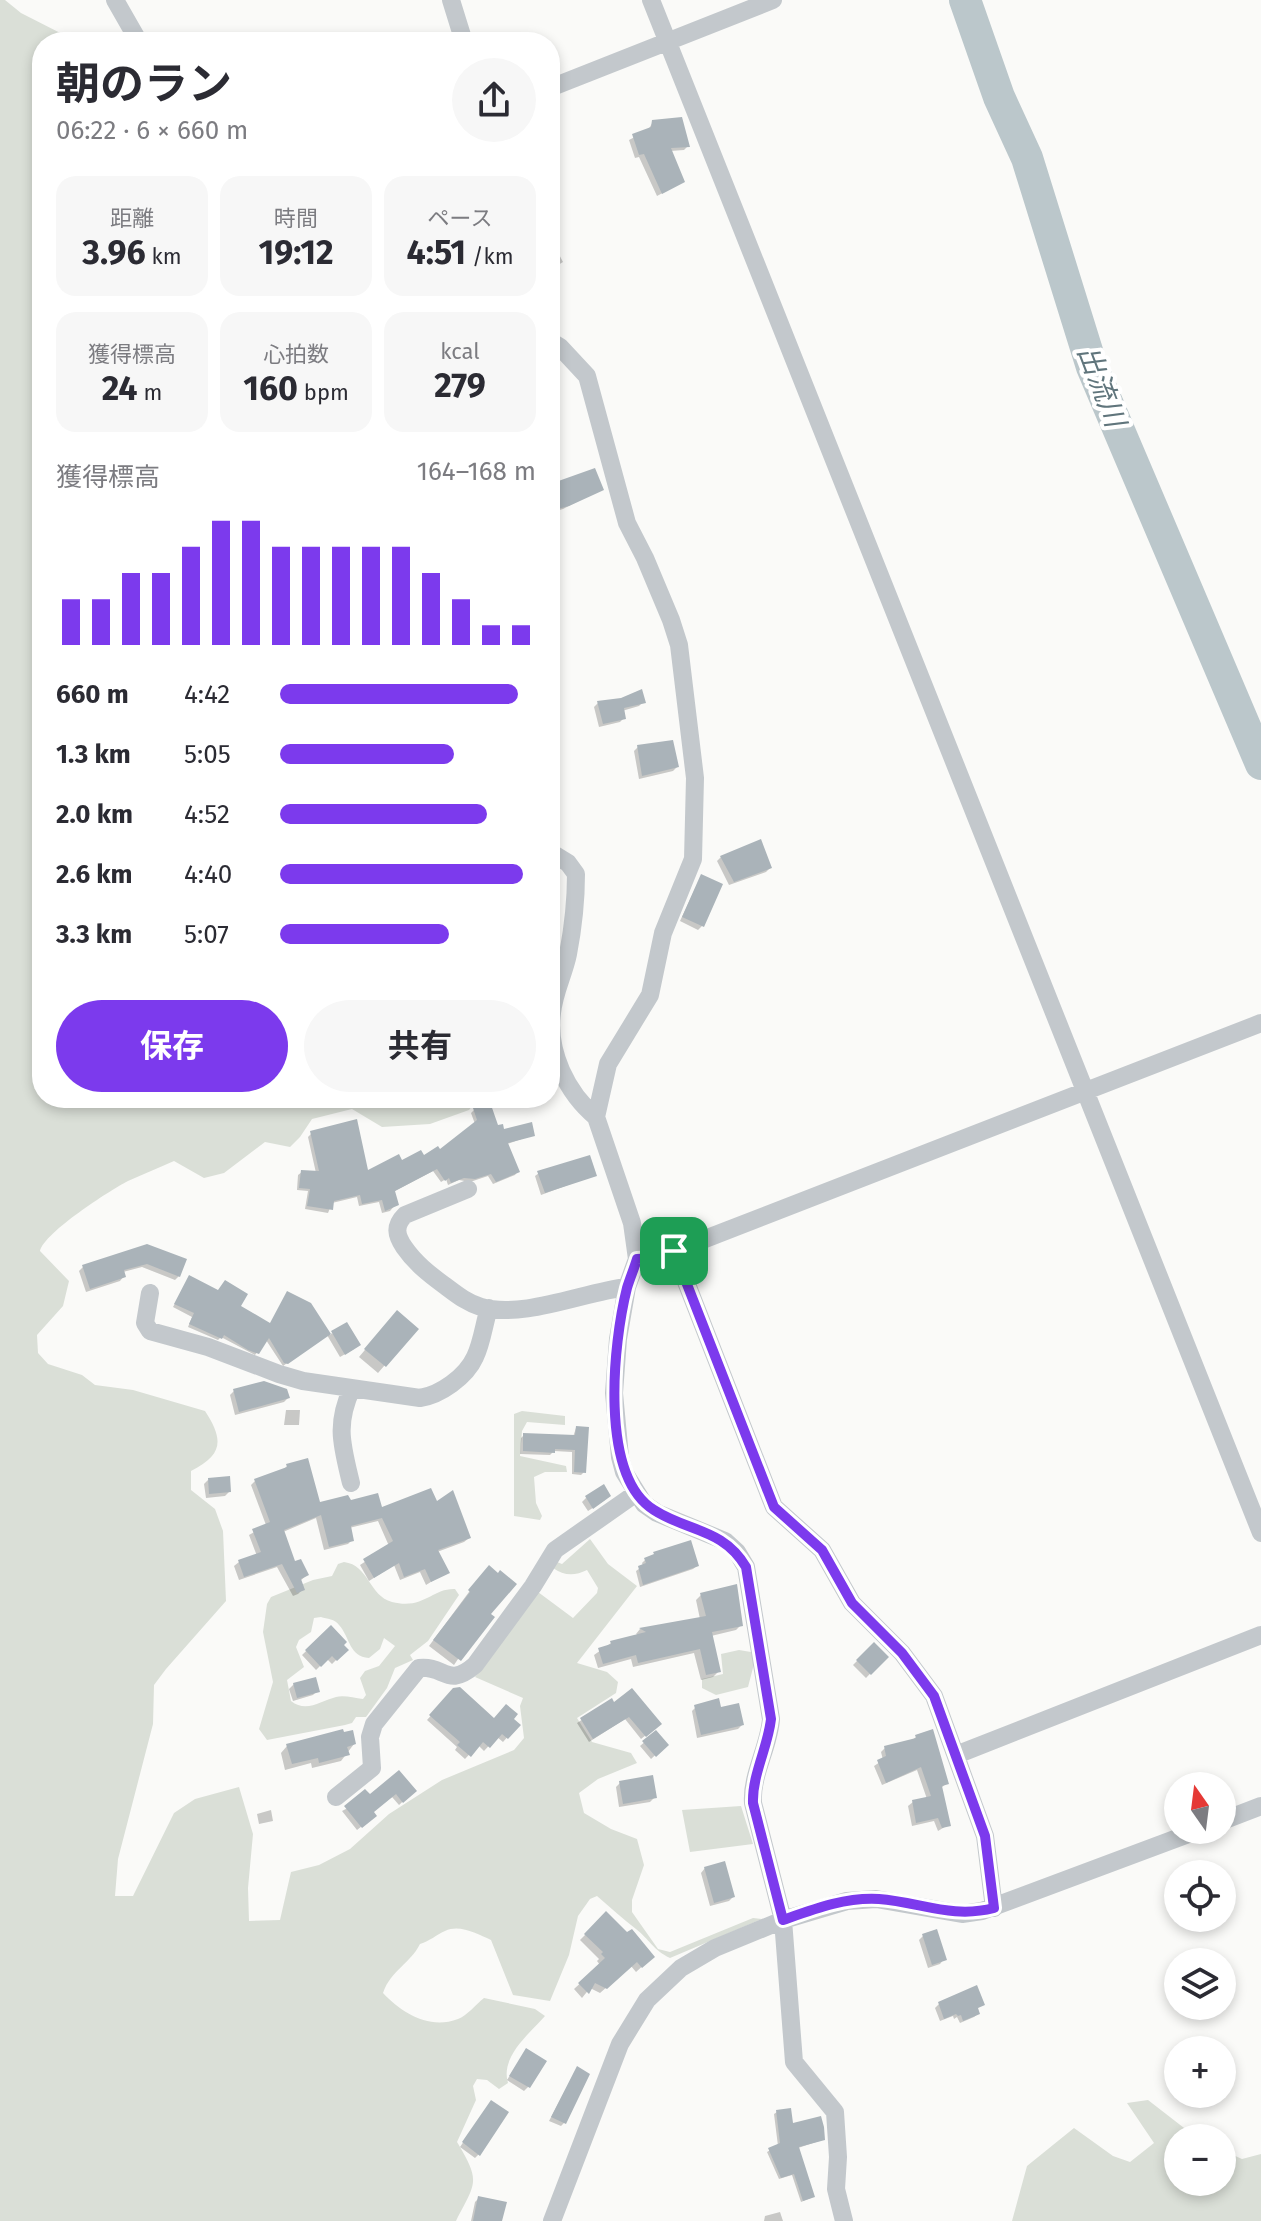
<!DOCTYPE html>
<html lang="ja">
<meta charset="utf-8">
<style>
body{margin:0;font-family:"Fira Sans","Noto Sans JP",sans-serif;background:#f7f7f7;color:#2b2b33;height:100vh;display:flex;flex-direction:column;font-size:30px;white-space:nowrap}
*{box-sizing:border-box;margin:0}
p{font-size:26px;color:#7c7c81}
.icon{flex:none;width:44px;height:44px;fill:none;stroke:currentColor;stroke-width:2;stroke-linecap:round;stroke-linejoin:round}
.map{position:relative;flex:1;overflow:hidden}
.drawer{position:absolute;left:32px;top:32px;width:528px;height:1076px;display:flex;flex-direction:column;background:#fff;border-radius:32px;box-shadow:0 4px 12px #0003}
.drawer>*{flex:none}
.needle{width:52px;rotate:346deg}
.tools{position:absolute;left:1164px;top:1772px;display:grid;gap:16px}
.tools a{display:grid;place-items:center;width:72px;height:72px;border-radius:50%;background:#fff;box-shadow:0 4px 12px #0003;font-size:40px}
.pin{position:absolute;display:grid;place-items:center;width:68px;height:68px;color:#fff;margin:-34px;border-radius:16px;box-shadow:0 4px 12px #0006}
.round{display:grid;place-items:center;flex:none;width:84px;height:84px;border-radius:42px;background:#f7f7f7}
.summary{display:flex;align-items:center;justify-content:space-between;height:136px;padding:0 24px}
h1{font-size:44px;font-weight:700;line-height:60px}
.stats{display:grid;grid-template-columns:repeat(3,1fr);gap:12px;height:136px;padding:8px 24px}
.stats div{display:grid;align-content:center;border-radius:20px;background:#f7f7f7;text-align:center}
.stats b{font-size:34px;font-weight:700}
.stats small{font-size:22px;font-weight:400}
.stats p{font-size:22px}
.chart{height:224px;padding:16px 24px}
.chart p{display:flex;justify-content:space-between}
.chart svg{width:100%;height:144px;margin-top:8px;stroke:#7c3aed;stroke-width:6}
.primary-button{display:flex;gap:16px;margin-top:auto;padding:16px 24px}
.primary-button a{flex:1;height:92px;border-radius:48px;background:#7c3aed;color:#fff;font-size:32px;font-weight:700;line-height:92px;text-align:center}
.primary-button a+a{background:#f7f7f7;color:#2b2b33}
ul{padding:0 24px;list-style:none;font-size:26px}
li{display:grid;grid-template-columns:128px 96px 1fr;align-items:center;height:60px}
li i{height:20px;border-radius:10px;background:#7c3aed}
.map>svg:first-child{display:block}
.green{fill:#dadfd7;fill-rule:evenodd}
.shadow{fill:#0003}
.lines{fill:none;stroke-linecap:round;stroke-linejoin:round}
.river{stroke:#bbc7cb;stroke-width:32}
.building{fill:#aab3b9}
.minor{stroke:#c3c8cc;stroke-width:18}
.route-casing{stroke:#fff;stroke-width:16}
.route{stroke:#7c3aed;stroke-width:10}
.labels{text-anchor:middle;stroke-width:8;stroke-linejoin:round;paint-order:stroke}
.water-label{font-size:28px;font-style:italic;fill:#60757c;stroke:#fff}
</style>
<div class="map">
<svg width="1261" height="2221" viewBox="0 0 1261 2221">
<rect width="100%" height="100%" fill="#fafaf8"/>
<path class="green" d="M0,0H5L21,13L78,42H42V1098H479L469,1110L430,1124L382,1127L352,1109L312,1119L300,1137L290,1147L265,1142L224,1173L204,1178L174,1161C159,1168 143,1174 128,1181C109,1191 45,1232 40,1251L69,1281L63,1306L37,1335L38,1353L48,1364L82,1375L95,1385L133,1390L205,1411C224,1440 223,1455 191,1471V1490L215,1509L223,1531L226,1601L166,1669L154,1685L153,1724L118,1859L115,1896H133L174,1813L195,1799L239,1787L253,1834L248,1888L249,1921L280,1920L291,1872L319,1865L350,1849L389,1814L442,1780L514,1750L524,1738L520,1706L523,1698L475,1677L538,1592L573,1618L597,1593L598,1588L587,1570C575,1576 564,1576 553,1568L557,1562L562,1564L590,1539L608,1564L637,1586L577,1663L607,1672L618,1682L616,1693L577,1718L592,1742L631,1753L637,1763L598,1779L579,1793L584,1813L611,1829L637,1839L644,1865L632,1900V1912L658,1949L670,1952L753,1918L762,1919L670,1958C653,1950 649,1939 636,1929C623,1919 610,1907 597,1896L590,1899L578,1916L569,1955L550,2001L513,1995L491,1940C477,1934 460,1924 445,1931C436,1935 430,1941 420,1944C410,1964 391,1970 383,1993C402,2013 429,2030 458,2019C467,2016 476,2004 484,1998L535,2009L545,2016C529,2034 500,2057 508,2083L499,2089L487,2080L477,2079L473,2086L476,2100L457,2142C481,2182 476,2182 456,2221H0Z
M522,1411L565,1416V1425L527,1422L522,1431L520,1456L566,1466L567,1472H545L534,1477L536,1503L542,1516L540,1520L514,1516V1414Z
M344,1562C369,1565 369,1596 392,1602C424,1610 432,1588 455,1589L459,1595L428,1641L410,1655L413,1660L395,1668L387,1688L366,1717H356L352,1723L345,1725L267,1740L259,1729L273,1682L263,1632L267,1604L271,1597L313,1580L332,1576L338,1564ZM321,1617C327,1619 335,1619 339,1625C350,1637 349,1657 369,1658L380,1649L384,1638L395,1646L379,1666L365,1671L360,1678L366,1695L363,1699C354,1698 344,1695 336,1697C321,1701 306,1713 291,1701L287,1680L304,1667L296,1647L299,1640L311,1632L314,1618Z
M739,1650L751,1652L754,1664L748,1687L716,1695L702,1688V1679L723,1674L721,1654Z
M741,1806L753,1844L690,1852L682,1810Z
M1148,2100L1197,2138H1178V2182H1222V2150L1242,2159L1261,2154V2221H1012L1027,2166L1074,2128L1113,2156L1130,2162L1154,2143L1127,2103Z"/>
<path class="shadow" d="M653,122L688,146L684,150L670,151L683,182L657,196L639,157L635,158L629,140L648,130Z
M552,241L563,262L550,270V243Z
M550,486L602,489L563,509L550,513Z
M643,702L639,706L622,711L624,718L620,722L599,727L594,707L598,703Z
M638,747L677,767L673,771L639,779L634,751Z
M721,857L770,868L766,872L729,885L717,861Z
M701,876L702,926L698,930L680,921Z
M550,925L558,927L556,940L552,944L550,943Z
M474,1110L503,1132L533,1135L507,1144L518,1171L515,1175L493,1184L488,1176L470,1182L459,1180L448,1185L446,1179L441,1182L433,1171L393,1192L396,1204L390,1211L382,1213L379,1202L359,1206L357,1197L332,1203L328,1213L305,1209L308,1191L297,1190L298,1175L302,1172L316,1173L308,1137L312,1133L367,1173L440,1152L475,1124L471,1113Z
M539,1173L595,1175L541,1195L535,1176Z
M147,1246L179,1276L175,1280L142,1267L123,1272L124,1276L120,1281L86,1292L79,1271L83,1267Z
M189,1277L269,1325L310,1305L330,1335L332,1333L354,1349L340,1357L327,1335L283,1366L266,1340L255,1355L221,1337L218,1340L188,1327L192,1317L173,1307Z
M390,1320L416,1329L378,1373L359,1357Z
M234,1391L288,1398L284,1402L235,1415L230,1395Z
M286,1410H300L299,1425H284Z
M576,1428L584,1472L581,1475L572,1474V1452L554,1451L550,1455L520,1454L521,1438L524,1435L573,1437Z
M288,1465L318,1504L349,1502L380,1510L436,1504L469,1538L464,1542L437,1552L447,1572L426,1585L420,1572L400,1580L394,1565L369,1581L360,1565L389,1546L378,1521L349,1528L352,1540L348,1544L324,1550L316,1518L283,1532L294,1564L307,1575L300,1581L303,1589L298,1594L293,1596L277,1567L239,1580L234,1566L239,1562L257,1556L249,1535L266,1525L251,1485L256,1480L282,1471Z
M208,1480L229,1492L225,1496L206,1498L204,1484Z
M586,1498L605,1500L588,1511L582,1502Z
M646,1559L697,1566L693,1569L640,1587L636,1571L643,1566L642,1563Z
M483,1573L488,1614L454,1665L429,1646Z
M701,1595L741,1625L736,1630L711,1636L719,1671L713,1677L701,1680L694,1653L633,1667L631,1659L598,1668L594,1655L611,1643L639,1636L636,1634L640,1629L700,1619L696,1600Z
M330,1628L346,1650L332,1664L327,1659L316,1670L302,1655Z
M874,1644L886,1657L866,1678L853,1665Z
M294,1684L317,1691L313,1695L293,1701L289,1689Z
M454,1690L494,1720H511L518,1725L503,1742L497,1737L484,1751L478,1745L465,1759L455,1750L457,1747L427,1720Z
M611,1701L656,1727L641,1739L625,1719L589,1742L577,1723Z
M696,1707L720,1709L742,1725L738,1729L697,1738L692,1711Z
M656,1732L666,1745L651,1759L640,1746Z
M916,1737L947,1783L941,1788L948,1825L938,1831L934,1821L912,1826L908,1806L913,1802L927,1799L917,1770L882,1785L874,1766L883,1760L881,1752L885,1748L911,1741Z
M354,1744L341,1761L312,1768L311,1763L285,1770L281,1753L287,1746Z
M620,1783L654,1798L650,1802L619,1807L616,1787Z
M414,1791L399,1805L392,1797L372,1812L371,1819L357,1830L342,1811L369,1797Z
M271,1810L273,1821L259,1824L257,1814Z
M705,1868L733,1897L729,1901L710,1906L701,1873Z
M606,1914L647,1962L636,1972L631,1966L600,1993L590,1988L582,1998L574,1989L600,1965L597,1961L599,1959L580,1940Z
M923,1936L944,1959L940,1964L928,1968L919,1940Z
M939,2004H983L976,2009L978,2014L974,2017L960,2023L957,2017L954,2019L953,2016L940,2021L935,2008Z
M523,2055L528,2087L524,2091L507,2080Z
M577,2068L565,2122L561,2126L549,2121Z
M488,2106L479,2154L475,2158L460,2147Z
M777,2112L791,2126L822,2140L798,2148L811,2198L801,2202L792,2175L779,2179L767,2152L778,2146L774,2114Z
M479,2198L500,2221H471L475,2202Z
M780,2212L783,2221H764L765,2216Z"/>
<g class="lines">
<path class="river" d="M965,0L999,97L1027,158L1092,367L1261,764"/>
</g>
<path class="building" d="M682,117L690,147L671,148L685,182L662,194L644,154L639,155L632,134L651,127L652,120Z
M595,468L604,490L569,506L550,511V484Z
M642,689L646,703L624,708L626,719L603,724L597,701L621,698Z
M673,740L679,767L642,776L637,745Z
M761,839L772,868L734,882L720,856Z
M701,874L723,884L704,927L682,917Z
M490,1102L498,1125L503,1124L504,1129L532,1122L535,1136L508,1143L520,1172L496,1182L491,1174L475,1179L464,1178L451,1183L449,1178L445,1181L437,1169L395,1191L399,1205L385,1211L382,1200L362,1204L360,1195L334,1201L333,1210L307,1206L310,1189L299,1188L301,1170L319,1171L310,1131L357,1119L368,1170L399,1154L402,1160L421,1150L424,1155L438,1146L440,1149L477,1120L473,1108Z
M590,1155L597,1176L545,1193L537,1171Z
M147,1244L187,1259L180,1277L147,1264L124,1270L126,1277L90,1289L82,1265Z
M189,1275L218,1290L225,1280L248,1294L241,1306L270,1323L287,1291L311,1303L331,1334L288,1364L284,1363L269,1338L259,1354L248,1350L224,1335L222,1339L189,1324L194,1313L174,1304Z
M397,1310L419,1329L386,1367L364,1349Z
M347,1322L361,1345L345,1355L331,1331Z
M264,1381L287,1389L290,1398L239,1412L233,1389Z
M576,1426L589,1427L586,1473L574,1472L575,1450L555,1449V1453L523,1451V1433L575,1435Z
M308,1458L320,1502L348,1495L351,1500L378,1493L382,1507L431,1488L437,1501L453,1490L471,1538L438,1550L450,1573L431,1582L425,1569L404,1577L399,1563L374,1578L363,1559L393,1541L382,1518L351,1526L354,1541L329,1547L321,1515L284,1530L295,1561L301,1559L309,1575L301,1579L305,1590L297,1593L282,1564L244,1577L238,1560L261,1552L252,1529L270,1522L254,1479L287,1467L286,1464Z
M230,1476L231,1492L209,1494L208,1478Z
M604,1484L611,1496L593,1509L585,1496Z
M691,1540L699,1566L643,1585L638,1566L646,1563L644,1558L654,1554L653,1552Z
M489,1565L498,1573L500,1570L517,1584L491,1614L495,1617L461,1661L433,1640L470,1592L468,1590Z
M737,1584L743,1626L712,1632L721,1672L706,1675L700,1649L638,1663L636,1655L603,1664L598,1648L611,1644L610,1641L646,1632L639,1628L706,1616L700,1593Z
M331,1625L347,1642L344,1645L349,1650L337,1661L332,1656L321,1667L305,1650Z
M874,1642L889,1657L871,1675L856,1660Z
M316,1677L320,1692L297,1698L293,1683Z
M460,1687L494,1718L506,1704L518,1714L514,1719L521,1725L508,1739L502,1734L490,1748L483,1742L471,1757L457,1745L460,1742L429,1715L453,1688Z
M632,1688L662,1724L646,1737L629,1717L593,1739L580,1718L612,1698L614,1702Z
M719,1698L721,1707L739,1703L744,1725L701,1735L694,1705Z
M343,1729L344,1732L353,1730L356,1744L347,1747L350,1755L319,1763L318,1758L292,1764L286,1744Z
M933,1729L949,1784L942,1786L951,1826L942,1828L938,1818L916,1823L912,1800L931,1796L921,1767L886,1783L877,1760L886,1756L884,1746L916,1738L915,1735Z
M656,1730L669,1745L656,1757L642,1741Z
M399,1770L417,1791L403,1803L396,1794L374,1812L377,1816L362,1828L344,1806L365,1789L370,1794Z
M653,1775L657,1798L623,1804L619,1781Z
M725,1861L735,1897L714,1903L704,1867Z
M606,1911L627,1932L632,1929L655,1957L642,1968L637,1962L607,1989L595,1983L589,1994L578,1983L605,1958L601,1954L603,1952L584,1934Z
M937,1929L947,1960L932,1965L922,1934Z
M977,1985L985,2005L978,2008L980,2014L963,2021L961,2015L958,2016L956,2014L944,2019L938,2002Z
M526,2048L547,2061L530,2088L509,2076Z
M577,2066L590,2074L566,2124L551,2117Z
M491,2100L509,2112L480,2156L462,2142Z
M791,2108L793,2123L821,2116L824,2127L825,2140L799,2147L815,2197L803,2201L794,2174L781,2178L768,2148L780,2143L776,2110Z
M478,2196L507,2202L502,2221H473Z"/>
<g class="lines">
<path class="minor" d="M115,0L139,42
M451,0L464,42
M651,0L1261,1533
M550,88L773,0
M550,341L560,347L587,376L627,523L645,558L671,620L679,645L695,778L693,859L663,933L650,995L608,1064L596,1117L632,1223L637,1259L627,1287L618,1339L614,1393L620,1457L624,1472L644,1504L657,1513L725,1541L737,1552L746,1567L771,1719C769,1747 751,1775 753,1803L783,1920L794,2062L835,2112L838,2157L836,2189L844,2221
M550,852L568,863L576,874C576,900 573,928 568,954C564,974 554,992 552,1013C547,1052 567,1093 596,1117
M468,1189L405,1215C394,1226 396,1235 404,1247C415,1263 429,1274 444,1285C456,1294 467,1303 481,1307C523,1319 584,1292 627,1287
M674,1251L774,1507L822,1550L852,1603L902,1653L934,1696L985,1836L994,1908
M637,1259L654,1258L674,1251L1261,1023
M150,1293L145,1323L150,1331L208,1347L279,1374L303,1381L420,1398C440,1395 466,1377 475,1357C482,1343 484,1324 489,1308
M351,1483C342,1445 335,1425 352,1388
M956,1755L1261,1635
M336,1797L372,1768L370,1737L374,1724L419,1668C445,1665 447,1689 475,1665L533,1586L555,1550L635,1494
M1222,1821L1261,1806
M552,2221L620,2044L647,2000L681,1968L715,1948L783,1920L847,1901L876,1899L962,1914L982,1911L1199,1830"/>
</g>
<g class="lines">
<g class="route-casing">
<path id="route" d="M674,1251L774,1507L822,1550L852,1603L902,1653L934,1696L985,1836L994,1908C952,1919 920,1902 879,1899C845,1897 814,1909 783,1920L753,1803C752,1775 768,1747 771,1719L746,1567C723,1528 688,1532 654,1510C599,1476 613,1343 627,1288C630,1278 634,1269 637,1259L654,1258Z"/>
</g>
<use href="#route" class="route"/>
</g>
<g class="labels">
<g class="water-label">
<text transform="translate(1102 386) rotate(69)" y="10">出流川</text>
</g>
</g>
</svg>
<div class="tools">
<a><svg class="needle" viewBox="-14 -14 28 28"><path d="M0-13l5 13h-10z" fill="#e53935"/><path d="M0 13l5-13h-10z" fill="#7c7c81"/></svg></a>
<a><svg class="icon" aria-label="locate" viewBox="0 0 24 24"><circle cx="12" cy="12" r="6"/><path d="M12 2v4M12 18v4M2 12h4M18 12h4"/></svg></a>
<a><svg class="icon" aria-label="layers" viewBox="0 0 24 24"><path d="M12 4l9 5-9 5-9-5zM3 14l9 5 9-5"/></svg></a>
<a>+</a>
<a>−</a>
</div>
<div class="pin" style="left:674px;top:1251px;background:#1e9e55"><svg class="icon" aria-label="arrive" viewBox="0 0 24 24"><path d="M6 21V4h12l-3 4 3 4H6"/></svg></div>
<section class="drawer">
<div class="summary"><div><h1>朝のラン</h1><p>06:22 · 6 × 660 m</p></div><a class="round"><svg class="icon" aria-label="share" viewBox="0 0 24 24"><path d="M12 15V3M7 8l5-5 5 5M5 13v7h14v-7"/></svg></a></div>
<div class="stats">
<div><p>距離</p><b>3.96<small> km</small></b></div>
<div><p>時間</p><b>19:12</b></div>
<div><p>ペース</p><b>4:51<small> /km</small></b></div>
</div>
<div class="stats">
<div><p>獲得標高</p><b>24<small> m</small></b></div>
<div><p>心拍数</p><b>160<small> bpm</small></b></div>
<div><p>kcal</p><b>279</b></div>
</div>
<div class="chart"><p><span>獲得標高</span>164–168 m</p>
<svg viewBox="0 0 160 44" preserveAspectRatio="none"><path d="M5 44V30M15 44V30M25 44V22M35 44V22M45 44V14M55 44V6M65 44V6M75 44V14M85 44V14M95 44V14M105 44V14M115 44V14M125 44V22M135 44V30M145 44V38M155 44V38"/></svg>
</div>
<ul>
<li><b>660 m</b>4:42<i style="width:93%"></i></li>
<li><b>1.3 km</b>5:05<i style="width:68%"></i></li>
<li><b>2.0 km</b>4:52<i style="width:81%"></i></li>
<li><b>2.6 km</b>4:40<i style="width:95%"></i></li>
<li><b>3.3 km</b>5:07<i style="width:66%"></i></li>
</ul>
<div class="primary-button"><a>保存</a><a>共有</a></div>
</section>
</div>
